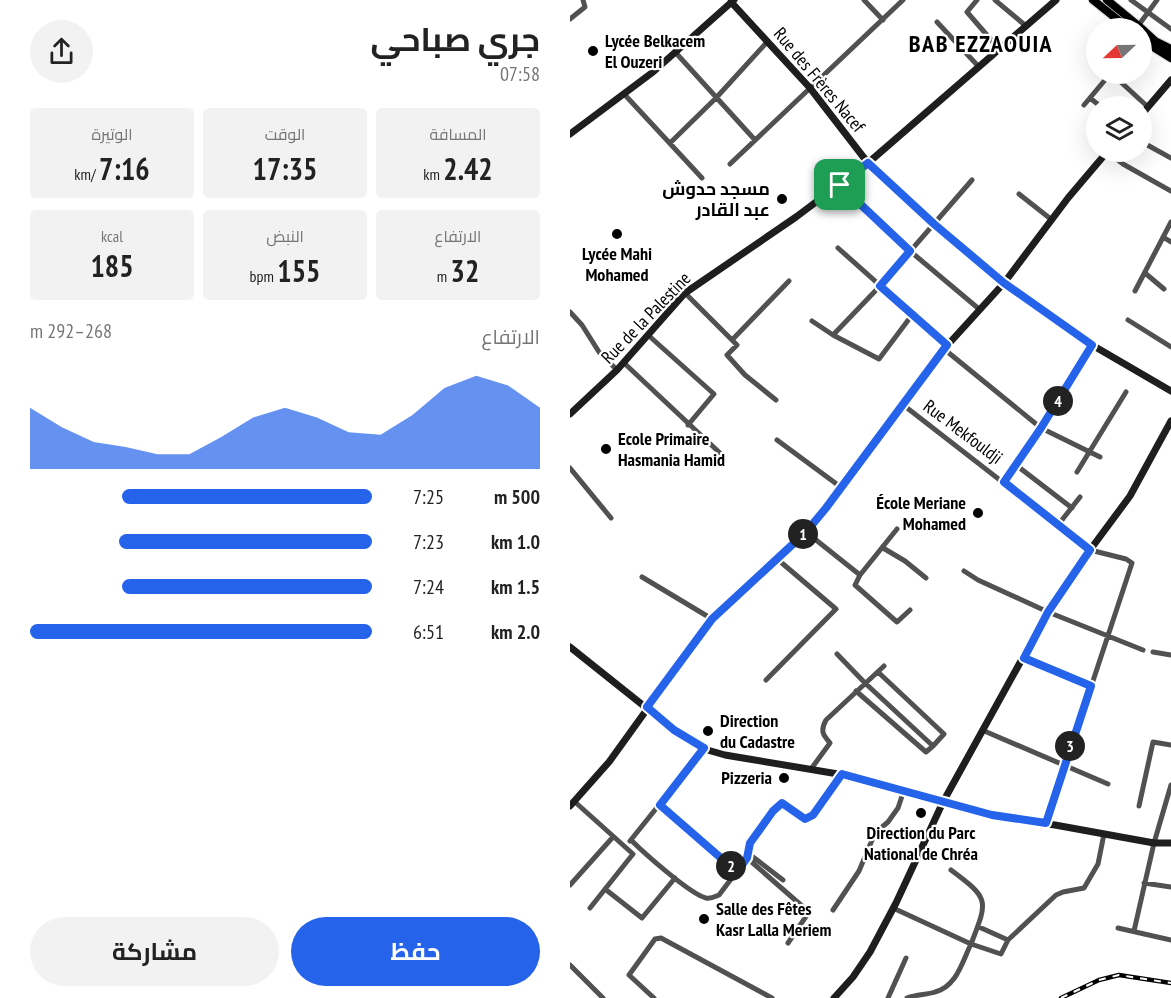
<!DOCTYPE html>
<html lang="ar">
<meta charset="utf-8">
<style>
body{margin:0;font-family:"PT Sans Narrow",Cairo,sans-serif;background:#f2f2f2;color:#222;direction:rtl;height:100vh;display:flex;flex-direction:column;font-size:22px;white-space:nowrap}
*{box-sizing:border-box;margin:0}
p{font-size:20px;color:#767676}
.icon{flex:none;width:33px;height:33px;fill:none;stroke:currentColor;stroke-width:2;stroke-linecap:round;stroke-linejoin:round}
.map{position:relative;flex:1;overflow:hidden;direction:ltr}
.panel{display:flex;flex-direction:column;background:#fff;width:570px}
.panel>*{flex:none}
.needle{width:39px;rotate:248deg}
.controls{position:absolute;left:516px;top:18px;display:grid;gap:12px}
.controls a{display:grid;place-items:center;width:66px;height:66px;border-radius:50%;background:#fff;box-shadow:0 6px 24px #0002;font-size:30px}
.pin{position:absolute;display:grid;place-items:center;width:51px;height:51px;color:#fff;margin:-26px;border-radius:12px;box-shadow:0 3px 9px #0006}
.km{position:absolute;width:30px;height:30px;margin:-15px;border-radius:50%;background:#222;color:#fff;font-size:16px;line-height:30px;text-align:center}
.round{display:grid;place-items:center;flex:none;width:63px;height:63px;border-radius:32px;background:#f2f2f2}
.head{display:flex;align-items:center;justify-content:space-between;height:102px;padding:0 30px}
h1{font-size:33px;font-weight:700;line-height:45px}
.figures{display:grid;grid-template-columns:repeat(3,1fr);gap:9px;height:102px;padding:6px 30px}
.figures div{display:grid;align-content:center;border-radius:6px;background:#f2f2f2;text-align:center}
.figures b{font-size:30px;font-weight:700}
.figures small{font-size:16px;font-weight:400}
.figures p{font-size:16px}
.chart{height:168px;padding:12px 30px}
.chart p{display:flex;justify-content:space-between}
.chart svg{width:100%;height:108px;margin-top:6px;fill:#2563eb;opacity:.7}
.primary-button{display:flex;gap:12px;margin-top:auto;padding:12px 30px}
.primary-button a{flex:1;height:69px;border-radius:36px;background:#2563eb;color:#fff;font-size:24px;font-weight:700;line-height:69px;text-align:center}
.primary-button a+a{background:#f2f2f2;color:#222}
ul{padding:0 30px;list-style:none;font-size:20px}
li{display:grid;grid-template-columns:96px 72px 1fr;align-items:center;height:45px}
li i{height:15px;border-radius:8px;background:#2563eb}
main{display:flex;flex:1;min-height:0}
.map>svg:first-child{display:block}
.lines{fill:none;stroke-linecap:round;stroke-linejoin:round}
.primary-casing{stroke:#dbdbdb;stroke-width:10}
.street{stroke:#515151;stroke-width:5}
.secondary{stroke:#1e1e1e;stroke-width:7}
.primary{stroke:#000;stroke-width:8}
.rail-casing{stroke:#000;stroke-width:4.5}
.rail{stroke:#fff;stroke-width:2;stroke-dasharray:7;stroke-linecap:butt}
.route-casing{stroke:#fff;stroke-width:12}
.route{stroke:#2563eb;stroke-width:8}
.poi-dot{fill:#000;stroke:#fff;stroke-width:2}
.labels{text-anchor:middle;stroke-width:4.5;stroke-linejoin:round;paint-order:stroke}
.poi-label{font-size:18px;font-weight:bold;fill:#000;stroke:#fff;text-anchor:start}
.street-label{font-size:18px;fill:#000;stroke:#fff}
.district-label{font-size:24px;font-weight:bold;letter-spacing:1.5px;fill:#000;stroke:#fff}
</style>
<main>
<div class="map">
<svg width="601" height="998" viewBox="0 0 601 998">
<rect width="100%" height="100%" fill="#fff"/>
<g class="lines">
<g class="primary-casing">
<path id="primary" d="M523,0L558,28
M537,0L571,28
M572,29L585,41L601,49
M572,40L601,58"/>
</g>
<path class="street" d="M294,0L313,20
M407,0L397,12L429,49
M425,0L456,26
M561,0L601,29
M0,19L15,7L13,0
M367,22L409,67
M568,26L587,0
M106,53L185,140
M542,74L578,107
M55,95L132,178
M520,98L530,106
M514,105L540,74
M572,142L601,158
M100,143L146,98L198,41
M538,152L553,164L601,191
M160,164L333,0
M270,185L340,251L409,309
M449,194L482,220
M593,237L601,242
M268,248L377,345
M575,273L594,289
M565,291L601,222
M115,293L167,345L157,355L175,375L206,400
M0,312L12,325L29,352L47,370
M558,320L601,347
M242,321L263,335L309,359L342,315
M78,335L144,394L118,425
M263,335L310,286L402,180
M162,340L219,281
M374,349L471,428L530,457
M53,362L151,454
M332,404L520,550L556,559L562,563L476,823
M207,440L272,488
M446,465L502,508
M0,468L41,518
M507,472L556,392
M434,482L471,428L522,345
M488,525L510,497
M327,529L290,575L285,585L327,622L340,610
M236,532L290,575
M313,548L335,561L356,578
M394,571L408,580L478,612L573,650
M72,577L142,619
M583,652L601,655
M267,654L295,683L363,746L374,734L308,672
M454,658L521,686
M196,680L266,609L206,558
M286,691L356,752L363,746
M412,730L538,784
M241,769L260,743C253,735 250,731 256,720L314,666
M5,802L63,854L20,908
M90,805L167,871
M569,806L583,742L601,745
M61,840C74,853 120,894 136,898C141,899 144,897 149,895L177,858L180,843L203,811L212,803L235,819L243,815L272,774
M60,841L134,749
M178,853L213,880
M177,858L239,912L218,943
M574,883L601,887
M0,885L43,837
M35,889L72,918L105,878
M323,908L401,944C418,900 420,899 381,870
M263,910L289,871L305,833L318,822L328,808L334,790
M548,928L601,940
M564,931L584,843L601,785
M438,940L486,895L493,892L514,888L528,864L534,834
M0,965L33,998
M84,998L59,975L85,939L91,938L202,998
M318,998L336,958
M337,998C347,994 356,995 365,992C387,986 392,962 401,944L431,954L438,940L409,927"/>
<path class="secondary" d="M161,2L240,88L298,163L364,224L434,283L486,320L522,345L601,391
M572,114L601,80
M0,134L83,72L164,0
M0,414L47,370L115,293L226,217L298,163L486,0
M0,647L104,730L134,749L155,755L280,776L443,820L485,825L584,843H601
M0,806L39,762L142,619L236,532L256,508L374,349L434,283L498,198L537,152
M264,998L283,977L300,952L326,903L373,802L478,612L520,550L560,496L601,421"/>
<use href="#primary" class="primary"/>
<g class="rail-casing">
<path id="rail" d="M491,998L529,980L549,975L601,983"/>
</g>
<use href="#rail" class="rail"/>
</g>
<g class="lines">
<g class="route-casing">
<path id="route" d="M298,163L364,224L434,283L522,345L471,428L434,482L520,550L478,612L454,658L521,686L476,823L422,815L272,774L243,815L235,819L212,803L203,811L180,843L177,858L167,872L90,805L134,748L104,730L77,707L142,619L236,532L256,508L377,345L310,286L340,251L270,185Z"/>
</g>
<use href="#route" class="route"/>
</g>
<g class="poi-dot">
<circle cx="23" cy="51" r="6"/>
<circle cx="212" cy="199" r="6"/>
<circle cx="47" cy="234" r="6"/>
<circle cx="36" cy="449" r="6"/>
<circle cx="408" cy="513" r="6"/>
<circle cx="138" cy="731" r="6"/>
<circle cx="214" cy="778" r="6"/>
<circle cx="351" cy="813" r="6"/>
<circle cx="134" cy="919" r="6"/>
</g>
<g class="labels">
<g class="poi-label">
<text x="35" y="47">Lycée Belkacem<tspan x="35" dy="21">El Ouzeri</tspan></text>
<text x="200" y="195" text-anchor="end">مسجد حدوش<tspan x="200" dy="21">عبد القادر</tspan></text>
<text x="47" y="260" text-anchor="middle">Lycée Mahi<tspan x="47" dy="21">Mohamed</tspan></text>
<text x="48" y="445">Ecole Primaire<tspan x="48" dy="21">Hasmania Hamid</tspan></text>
<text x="396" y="509" text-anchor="end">École Meriane<tspan x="396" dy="21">Mohamed</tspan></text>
<text x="150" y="727">Direction<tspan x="150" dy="21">du Cadastre</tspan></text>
<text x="202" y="784" text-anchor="end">Pizzeria</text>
<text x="351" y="839" text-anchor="middle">Direction du Parc<tspan x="351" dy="21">National de Chréa</tspan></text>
<text x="146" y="915">Salle des Fêtes<tspan x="146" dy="21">Kasr Lalla Meriem</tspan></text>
</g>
<g class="street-label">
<text transform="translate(249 80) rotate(50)" y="6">Rue des Frères Nacef</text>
<text transform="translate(76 318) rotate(-46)" y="6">Rue de la Palestine</text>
<text transform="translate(393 432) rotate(37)" y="6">Rue Mekfouldji</text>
</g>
<g class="district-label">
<text x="411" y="52">BAB EZZAOUIA</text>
</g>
</g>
</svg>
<div class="controls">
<a><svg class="needle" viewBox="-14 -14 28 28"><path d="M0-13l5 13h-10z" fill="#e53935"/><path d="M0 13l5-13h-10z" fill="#767676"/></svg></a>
<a><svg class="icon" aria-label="layers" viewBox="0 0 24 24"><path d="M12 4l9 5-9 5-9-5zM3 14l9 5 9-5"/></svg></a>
</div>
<div class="pin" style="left:270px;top:185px;background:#1e9e55"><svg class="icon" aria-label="arrive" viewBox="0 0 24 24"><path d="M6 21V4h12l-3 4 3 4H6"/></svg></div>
<b class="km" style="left:233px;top:534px">1</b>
<b class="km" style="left:161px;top:866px">2</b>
<b class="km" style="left:500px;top:746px">3</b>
<b class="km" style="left:488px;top:401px">4</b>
</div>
<section class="panel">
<div class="head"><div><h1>جري صباحي</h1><p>07:58</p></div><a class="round"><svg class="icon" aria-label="share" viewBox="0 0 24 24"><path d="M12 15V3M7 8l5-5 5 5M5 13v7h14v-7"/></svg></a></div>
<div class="figures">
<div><p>المسافة</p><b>2.42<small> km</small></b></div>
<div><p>الوقت</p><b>17:35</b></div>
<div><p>الوتيرة</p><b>7:16<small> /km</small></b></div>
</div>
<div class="figures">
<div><p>الارتفاع</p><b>32<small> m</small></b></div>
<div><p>النبض</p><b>155<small> bpm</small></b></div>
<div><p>kcal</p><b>185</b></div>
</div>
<div class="chart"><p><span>الارتفاع</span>268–292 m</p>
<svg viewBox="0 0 160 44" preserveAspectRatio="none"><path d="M0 44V19L10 27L20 33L30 35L40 38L50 38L60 31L70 23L80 19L90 23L100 29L110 30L120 22L130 11L140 6L150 10L160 19V44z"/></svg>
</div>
<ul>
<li><b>500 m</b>7:25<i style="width:73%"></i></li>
<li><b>1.0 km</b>7:23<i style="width:74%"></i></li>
<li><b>1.5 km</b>7:24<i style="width:73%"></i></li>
<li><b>2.0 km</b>6:51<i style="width:100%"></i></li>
</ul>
<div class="primary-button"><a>حفظ</a><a>مشاركة</a></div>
</section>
</main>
